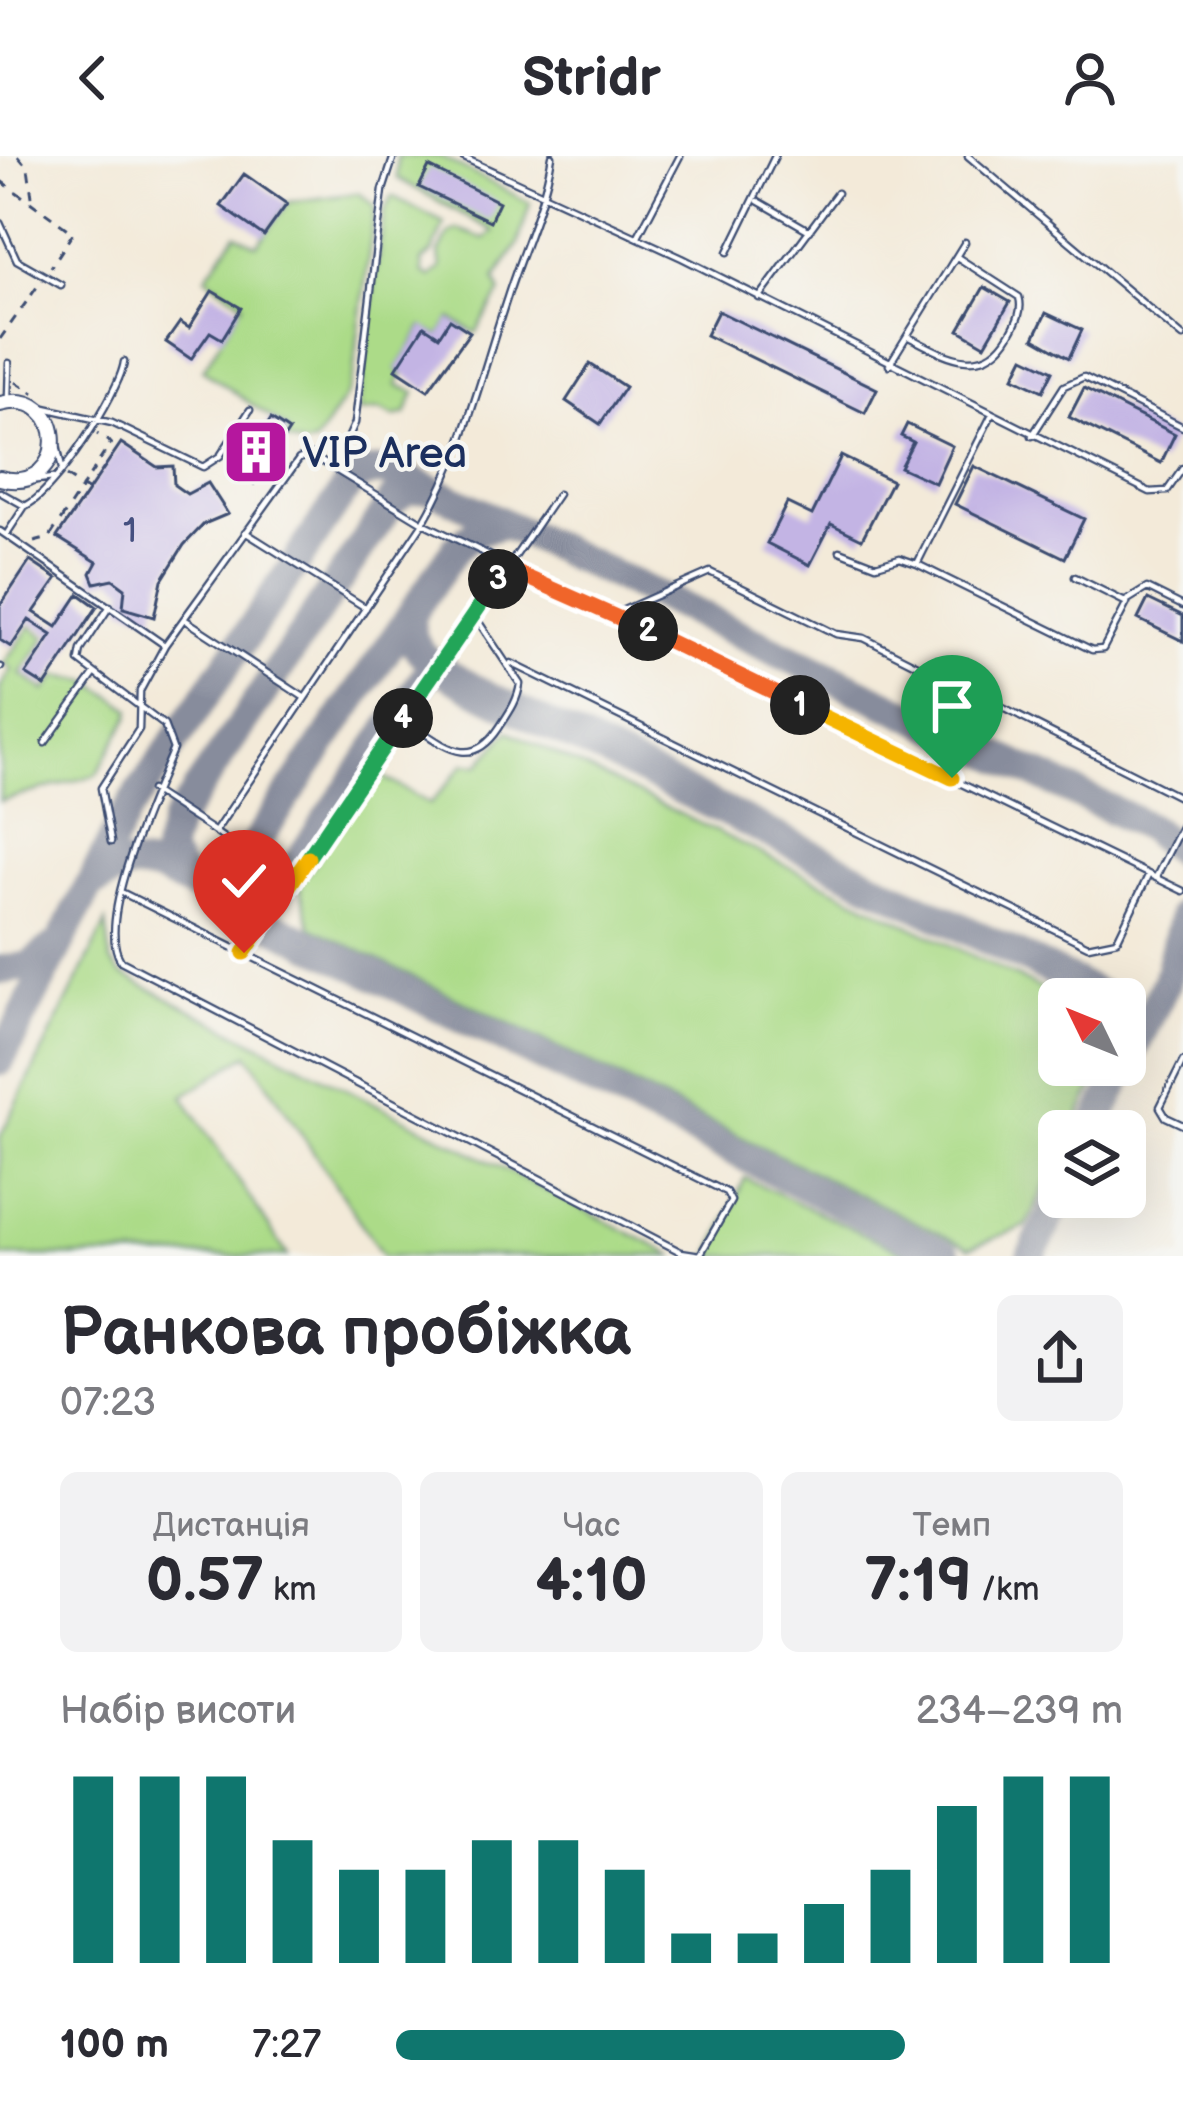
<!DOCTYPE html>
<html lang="uk">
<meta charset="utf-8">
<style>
body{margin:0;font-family:"Balsamiq Sans",sans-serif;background:#f2f2f3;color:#2b2b33;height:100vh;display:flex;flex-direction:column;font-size:45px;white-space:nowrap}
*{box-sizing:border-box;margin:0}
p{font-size:39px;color:#7c7c81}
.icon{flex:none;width:66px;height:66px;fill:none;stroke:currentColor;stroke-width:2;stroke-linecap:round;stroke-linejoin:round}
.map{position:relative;height:1100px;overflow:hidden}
.side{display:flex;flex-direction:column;background:#fff;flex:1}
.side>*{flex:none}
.needle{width:78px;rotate:313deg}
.tools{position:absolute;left:1038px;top:822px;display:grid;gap:24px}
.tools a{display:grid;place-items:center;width:108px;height:108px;border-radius:18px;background:#fff;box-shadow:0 12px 48px #0002;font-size:60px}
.pin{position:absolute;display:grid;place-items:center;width:102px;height:102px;color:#fff;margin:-123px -51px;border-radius:50% 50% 50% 0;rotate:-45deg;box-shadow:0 0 12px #0007}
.pin .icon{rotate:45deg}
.km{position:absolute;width:60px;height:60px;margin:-30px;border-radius:50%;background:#222;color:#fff;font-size:33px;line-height:60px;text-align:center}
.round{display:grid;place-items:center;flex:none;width:126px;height:126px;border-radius:18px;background:#f2f2f3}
.summary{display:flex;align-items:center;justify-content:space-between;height:204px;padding:0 60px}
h1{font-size:66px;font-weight:600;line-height:90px}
.figures{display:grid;grid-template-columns:repeat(3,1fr);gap:18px;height:204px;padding:12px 60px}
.figures div{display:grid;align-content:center;border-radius:18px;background:#f2f2f3;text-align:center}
.figures b{font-size:60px;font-weight:600}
.figures small{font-size:33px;font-weight:400}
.figures p{font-size:33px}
.chart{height:336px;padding:24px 60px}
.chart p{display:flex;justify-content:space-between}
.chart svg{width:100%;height:216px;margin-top:12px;stroke:#0f766e;stroke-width:6}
ul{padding:0 60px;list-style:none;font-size:39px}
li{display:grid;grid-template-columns:192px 144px 1fr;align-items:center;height:90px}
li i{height:30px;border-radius:15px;background:#0f766e}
header{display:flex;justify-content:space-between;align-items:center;height:156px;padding:0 60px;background:#fff;font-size:54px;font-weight:600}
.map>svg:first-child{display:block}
.green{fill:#acdb88;stroke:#648573;stroke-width:3}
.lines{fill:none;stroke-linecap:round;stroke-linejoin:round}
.taxiway{stroke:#878c9c;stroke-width:30}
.building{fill:#c3b4e4}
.lane-casing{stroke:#3b4b70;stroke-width:9}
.secondary-casing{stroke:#3b4b70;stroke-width:18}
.path{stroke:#3b4b70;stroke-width:3;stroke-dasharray:9 9;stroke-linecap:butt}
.lane{stroke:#fff;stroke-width:4.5}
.secondary{stroke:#fff;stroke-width:14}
.split-1-casing{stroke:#fff;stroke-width:24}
.split-2-casing{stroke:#fff;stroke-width:24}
.split-3-casing{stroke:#fff;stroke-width:24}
.split-4-casing{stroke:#fff;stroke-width:24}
.split-5-casing{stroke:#fff;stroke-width:24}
.split-6-casing{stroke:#fff;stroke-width:24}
.split-1{stroke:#f5b400;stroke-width:15}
.split-2{stroke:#f0652b;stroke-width:15}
.split-3{stroke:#f0652b;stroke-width:15}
.split-4{stroke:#22a559;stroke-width:15}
.split-5{stroke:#22a559;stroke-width:15}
.split-6{stroke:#f5b400;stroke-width:15}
.labels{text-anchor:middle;stroke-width:9;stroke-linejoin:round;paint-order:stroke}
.number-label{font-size:36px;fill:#455080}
.poi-label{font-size:42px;fill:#1b2f5e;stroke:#f6f6f2;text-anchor:start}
</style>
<header><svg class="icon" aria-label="back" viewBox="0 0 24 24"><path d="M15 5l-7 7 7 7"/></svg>Stridr<svg class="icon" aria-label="person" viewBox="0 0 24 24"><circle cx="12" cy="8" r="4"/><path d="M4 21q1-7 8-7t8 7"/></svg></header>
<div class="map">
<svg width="1183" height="1100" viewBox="0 0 1183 1100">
<rect width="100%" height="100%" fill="#f6f6f2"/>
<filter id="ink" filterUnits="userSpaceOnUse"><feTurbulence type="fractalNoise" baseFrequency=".00833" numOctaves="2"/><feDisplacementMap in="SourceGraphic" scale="24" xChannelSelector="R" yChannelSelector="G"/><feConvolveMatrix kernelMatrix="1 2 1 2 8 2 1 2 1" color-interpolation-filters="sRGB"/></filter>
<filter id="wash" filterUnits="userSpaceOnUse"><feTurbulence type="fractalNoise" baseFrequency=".004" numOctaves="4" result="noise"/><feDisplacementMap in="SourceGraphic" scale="48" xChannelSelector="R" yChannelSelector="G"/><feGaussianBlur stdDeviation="2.7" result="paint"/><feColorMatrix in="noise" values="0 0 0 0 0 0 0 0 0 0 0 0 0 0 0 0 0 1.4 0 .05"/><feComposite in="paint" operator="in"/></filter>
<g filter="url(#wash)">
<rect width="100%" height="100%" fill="#f3ead9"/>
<path class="green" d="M397,0H439L530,47L518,88L495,123L501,136L476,177L451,163L439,180L423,171L397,213L403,218L397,229L415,236L406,258L394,261L380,254L358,256L384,56L392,40L444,67L433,96L422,105L423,117L431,121L441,112L439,97L449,77L458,73L485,83L493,75L397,22Z
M359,37L375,50L353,219L347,238L315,287L304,290L283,283L288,274L203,214L243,147L206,121L236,78L257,89L289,46Z
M31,470L46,481L21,518L45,535L57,520L89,525L131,553L130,559L96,619L0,645V532L12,513L4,507Z
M509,575L1062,843L1059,909H1104L1072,975H1059V1002L1026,1070L969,1092L311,771L299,730L373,615L430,648L464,608L479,609Z
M106,767L111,806L121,818L675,1100H383L248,898L183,940L288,1100H0V981Z
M745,1022L911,1100H710Z"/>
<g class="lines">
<path class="taxiway" d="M411,458C405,499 443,514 473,532L1108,843
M94,727L129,710L158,713L947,1100
M186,727L167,696L175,667L393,344L407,334L427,332
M196,731L234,719L456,392L477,375L503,368
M236,750L264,747L278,735L434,508
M0,814L29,810L56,790
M0,905L127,656L349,328C377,300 410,326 440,337L1148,671L1183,699
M1093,975L1167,825L1183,759
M1031,1100L1060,1041"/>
</g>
<g id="blocks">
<path class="building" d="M429,11L499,46L490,65L419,31Z
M244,18L287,48L264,80L221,50Z
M984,131L1010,146L985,189L959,174Z
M212,135L241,152L222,183L210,176L191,203L166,186L180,166L189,172Z
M718,155L877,233L865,257L706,179Z
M1046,157L1082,174L1069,202L1034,182Z
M450,163L470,176L428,234L396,213L424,170L439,180Z
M1024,201L1053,215L1043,235L1014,221Z
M590,208L625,231L600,268L566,245Z
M1084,232L1175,278L1161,307L1069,261Z
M271,263L289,275L254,328L236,316L243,306L237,291L246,284L257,285Z
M907,268L952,290L935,327L900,311L913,286L901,280Z
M121,287L157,311L173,310L174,329L187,338L208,327L228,358L204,368L184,389L162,424L154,461L123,452L125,432L113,423L95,427L91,417L97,406L57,381Z
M841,300L892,325L862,383L831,368L810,409L767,387L787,347L812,359Z
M974,310L1084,363L1065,402L955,348Z
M30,405L57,423L34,456L57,471L79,438L97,451L45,530L26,518L52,479L29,464L11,491L0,484V450Z
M1148,443L1183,460V485L1138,463Z"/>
</g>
</g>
<g filter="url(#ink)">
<use href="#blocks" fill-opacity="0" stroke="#3b4b70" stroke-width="3"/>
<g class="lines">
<g class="lane-casing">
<path id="lane" d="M460,0L682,102L1150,336L1167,335L1183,312
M968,0L1183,181
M758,45L810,75
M0,67L17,104L61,129
M638,80L680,0
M728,96L775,0
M759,142L837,37
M907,180C944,199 983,224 1010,178C1017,166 1023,154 1019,141L957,101
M889,209L965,86
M8,242L9,207
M45,252L112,267L203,311L220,300L250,254
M1032,280L1064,230L1084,221L1183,271
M57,289L62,313
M334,313L355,267L383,34L394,0
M29,325L53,322
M0,336L25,350C53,339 120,236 124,206
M0,375L163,488
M245,376L366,452
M6,379L25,350
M840,395L876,409L900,402L917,408L1092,494L1103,493L1127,447L1075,421
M917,408L991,260
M1126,445L1147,432L1183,450
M110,450L81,494L79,505L164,569L173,593C156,635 94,765 121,805L681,1096L700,1099L731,1045L726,1036L123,737
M612,459L710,416L836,478L864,482L1183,643
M184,463L305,542L423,367L1183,735
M511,507L1088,790L1117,784L1148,720
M0,511H1
M403,563C440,585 468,619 499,572C508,558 518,545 520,528L474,459
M45,587L93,520
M151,634L215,676L305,542
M215,676L289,727
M111,686L101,632L139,573L140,535L165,489L299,303L311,299L423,367C464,296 481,220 507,142C522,94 544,50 552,0
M1156,721L1183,667
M244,797L558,338
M1183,905L1160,951L1166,961L1183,969"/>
</g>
<g class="secondary-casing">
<path id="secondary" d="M0,248C71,229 70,341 0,322"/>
</g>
<path class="path" d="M18,0L28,12L33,48
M1,25L73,77L51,111
M0,183L42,124
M16,226L34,237
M66,320L89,335
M34,386L49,382L111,287L97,278"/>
<use href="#lane" class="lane"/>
<use href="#secondary" class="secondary"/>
</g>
</g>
<g class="lines" filter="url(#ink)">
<g class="split-1-casing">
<path id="split-1" d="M800,549L952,622"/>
</g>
<g class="split-2-casing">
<path id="split-2" d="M648,475L800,549"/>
</g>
<g class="split-3-casing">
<path id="split-3" d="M498,423L506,412L648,475"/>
</g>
<g class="split-4-casing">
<path id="split-4" d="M403,562L498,423"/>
</g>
<g class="split-5-casing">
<path id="split-5" d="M308,702L403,562"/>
</g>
<g class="split-6-casing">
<path id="split-6" d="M244,797L308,702"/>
</g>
<use href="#split-1" class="split-1"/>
<use href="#split-2" class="split-2"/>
<use href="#split-3" class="split-3"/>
<use href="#split-4" class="split-4"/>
<use href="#split-5" class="split-5"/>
<use href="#split-6" class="split-6"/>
</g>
<defs>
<g id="building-square" transform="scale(3.45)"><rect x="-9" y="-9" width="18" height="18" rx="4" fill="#b5179e" stroke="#f6f6f2"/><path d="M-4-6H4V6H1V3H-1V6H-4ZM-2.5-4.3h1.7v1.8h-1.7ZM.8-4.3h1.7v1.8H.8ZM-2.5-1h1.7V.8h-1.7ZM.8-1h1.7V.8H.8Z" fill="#fff"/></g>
</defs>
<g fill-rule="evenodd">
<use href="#building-square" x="256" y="296"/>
</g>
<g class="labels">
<g class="number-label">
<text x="130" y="386">1</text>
</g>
<g class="poi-label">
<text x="302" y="311">VIP Area</text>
</g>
</g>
</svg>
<div class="tools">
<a><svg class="needle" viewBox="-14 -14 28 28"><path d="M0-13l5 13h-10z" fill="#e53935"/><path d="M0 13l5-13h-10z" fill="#7c7c81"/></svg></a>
<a><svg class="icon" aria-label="layers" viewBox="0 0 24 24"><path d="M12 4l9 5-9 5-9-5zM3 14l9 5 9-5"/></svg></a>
</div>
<div class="pin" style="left:952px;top:622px;background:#1e9e55"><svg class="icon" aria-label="arrive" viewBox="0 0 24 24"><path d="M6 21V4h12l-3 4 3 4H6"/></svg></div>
<div class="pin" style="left:244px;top:797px;background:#d93025"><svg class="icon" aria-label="check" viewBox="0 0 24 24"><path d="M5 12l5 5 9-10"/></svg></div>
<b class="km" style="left:800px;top:549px">1</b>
<b class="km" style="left:648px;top:475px">2</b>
<b class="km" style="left:498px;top:423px">3</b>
<b class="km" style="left:403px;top:562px">4</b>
</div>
<section class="side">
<div class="summary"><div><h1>Ранкова пробіжка</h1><p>07:23</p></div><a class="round"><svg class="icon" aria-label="share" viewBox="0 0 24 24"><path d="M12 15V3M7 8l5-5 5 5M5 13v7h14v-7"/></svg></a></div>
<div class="figures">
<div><p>Дистанція</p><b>0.57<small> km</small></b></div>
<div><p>Час</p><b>4:10</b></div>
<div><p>Темп</p><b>7:19<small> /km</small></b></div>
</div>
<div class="chart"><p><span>Набір висоти</span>234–239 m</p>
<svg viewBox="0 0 160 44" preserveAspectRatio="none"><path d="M5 44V6M15 44V6M25 44V6M35 44V19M45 44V25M55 44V25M65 44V19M75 44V19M85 44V25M95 44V38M105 44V38M115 44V32M125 44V25M135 44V12M145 44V6M155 44V6"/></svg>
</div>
<ul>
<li><b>100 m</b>7:27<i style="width:70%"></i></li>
</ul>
</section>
